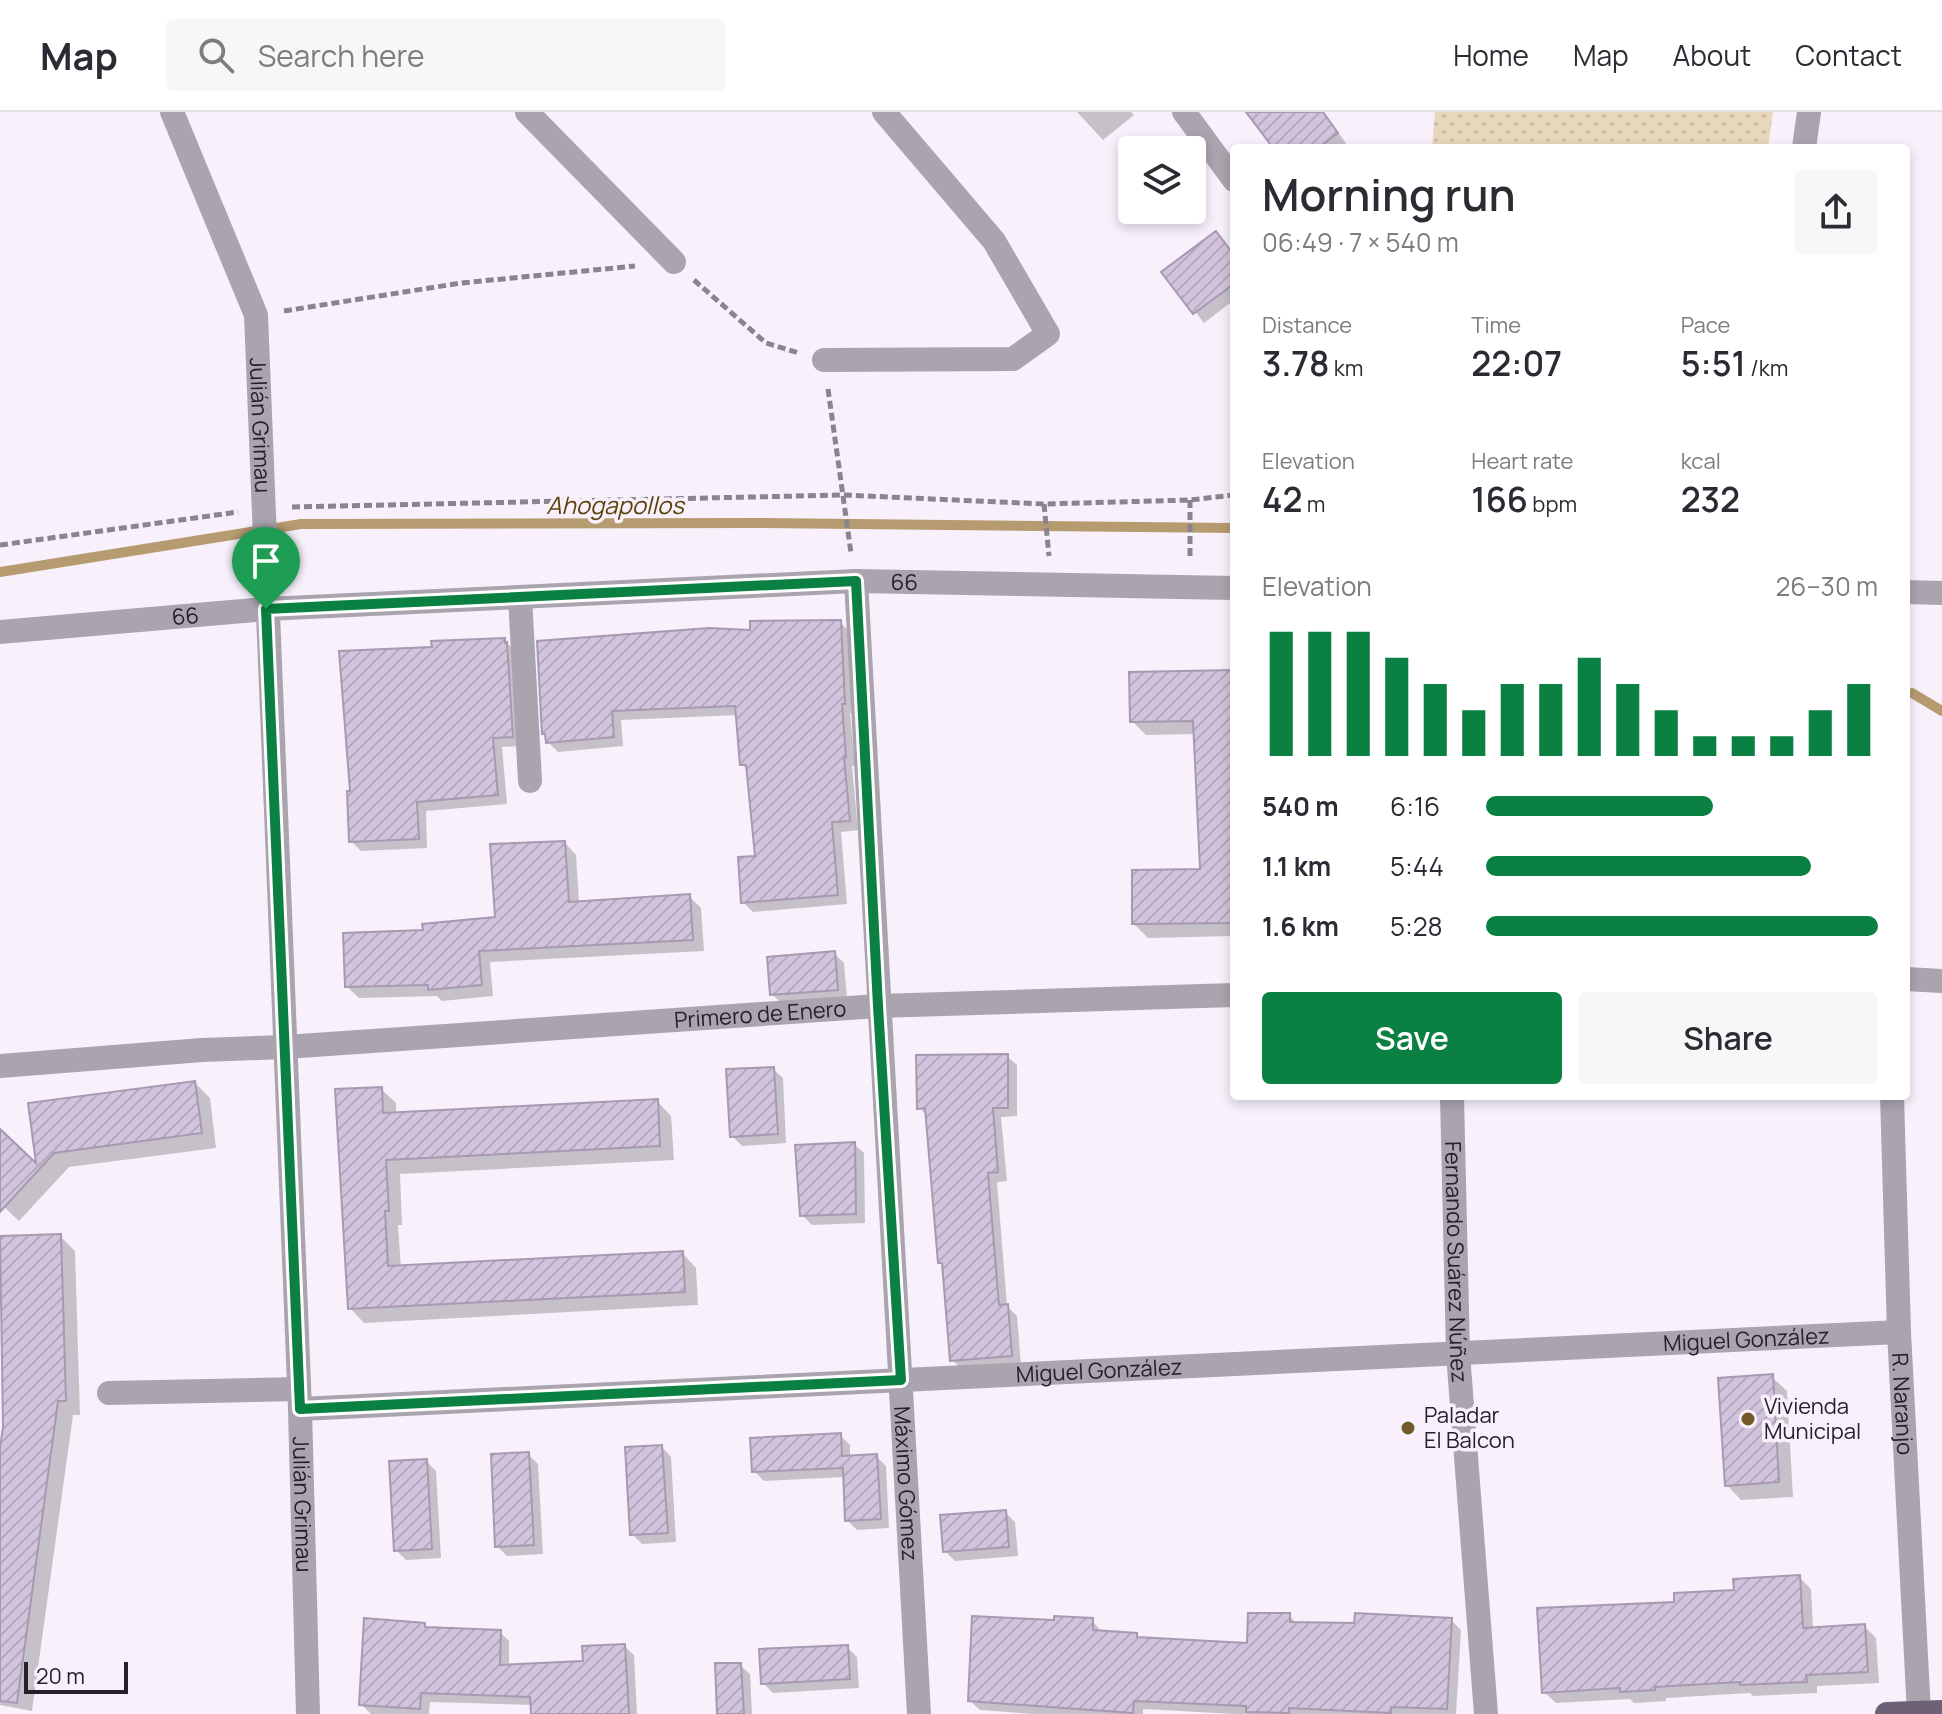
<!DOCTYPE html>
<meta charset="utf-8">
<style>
body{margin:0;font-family:Manrope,sans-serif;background:#f7f7f7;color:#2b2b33;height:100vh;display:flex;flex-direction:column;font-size:30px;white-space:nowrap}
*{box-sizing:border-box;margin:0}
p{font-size:26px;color:#7c7c81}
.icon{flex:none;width:44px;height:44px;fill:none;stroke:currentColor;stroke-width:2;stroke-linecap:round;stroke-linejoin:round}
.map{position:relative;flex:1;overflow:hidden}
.side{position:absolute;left:1230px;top:32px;width:680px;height:956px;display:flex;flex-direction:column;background:#fff;border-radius:8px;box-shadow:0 4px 12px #0003}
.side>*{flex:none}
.tools{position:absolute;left:1118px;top:24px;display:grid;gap:16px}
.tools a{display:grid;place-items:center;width:88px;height:88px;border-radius:8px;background:#fff;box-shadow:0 4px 12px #0003;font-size:40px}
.scale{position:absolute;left:24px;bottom:20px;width:104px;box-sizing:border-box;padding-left:8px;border:4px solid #26202a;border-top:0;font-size:22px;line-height:28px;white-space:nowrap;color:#26202a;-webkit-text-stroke:6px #f8f1fc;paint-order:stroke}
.pin{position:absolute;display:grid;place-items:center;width:68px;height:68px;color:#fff;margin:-82px -34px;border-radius:50% 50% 50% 0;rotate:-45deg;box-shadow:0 0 8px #0007}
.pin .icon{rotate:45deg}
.round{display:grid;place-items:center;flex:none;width:84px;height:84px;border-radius:8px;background:#f7f7f7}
.headline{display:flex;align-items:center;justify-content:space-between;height:136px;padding:0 32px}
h1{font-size:44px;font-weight:600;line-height:60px}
.metrics{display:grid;grid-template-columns:repeat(3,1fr);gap:12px;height:136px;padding:8px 32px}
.metrics div{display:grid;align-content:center}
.metrics b{font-size:34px;font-weight:600}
.metrics small{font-size:22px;font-weight:400}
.metrics p{font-size:22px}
.chart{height:224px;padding:16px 32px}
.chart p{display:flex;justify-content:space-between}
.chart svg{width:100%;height:144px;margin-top:8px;stroke:#0b8043;stroke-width:6}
.primary-button{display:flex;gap:16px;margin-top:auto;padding:16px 32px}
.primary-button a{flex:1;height:92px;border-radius:8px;background:#0b8043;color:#fff;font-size:32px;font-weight:600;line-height:92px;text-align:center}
.primary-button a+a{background:#f7f7f7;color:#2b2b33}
ul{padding:0 32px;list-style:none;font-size:26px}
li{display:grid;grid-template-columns:128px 96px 1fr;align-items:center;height:60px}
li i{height:20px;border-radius:10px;background:#0b8043}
header{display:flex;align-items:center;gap:48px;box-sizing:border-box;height:112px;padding:0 40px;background:#fff;border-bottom:2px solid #e1e1e2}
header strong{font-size:38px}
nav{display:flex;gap:44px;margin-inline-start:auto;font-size:28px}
.search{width:560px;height:72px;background:#f7f7f7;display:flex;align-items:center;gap:20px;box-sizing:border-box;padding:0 28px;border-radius:8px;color:#7c7c81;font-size:30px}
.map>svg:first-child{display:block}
.grass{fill:url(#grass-dots)}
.shadow{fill:#0003}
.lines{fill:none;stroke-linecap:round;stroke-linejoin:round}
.stream{stroke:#b69b70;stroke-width:10}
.building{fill:url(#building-hatch);stroke:#a899b2;stroke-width:2}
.path{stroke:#8a848e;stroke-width:5;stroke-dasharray:8 4;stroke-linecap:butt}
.minor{stroke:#aaa4af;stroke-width:24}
.major{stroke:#6d6275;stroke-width:24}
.route-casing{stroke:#fff;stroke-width:16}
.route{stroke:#0b8043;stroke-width:10}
.poi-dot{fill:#74592b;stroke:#f8f1fc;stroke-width:3}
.labels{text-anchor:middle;stroke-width:7;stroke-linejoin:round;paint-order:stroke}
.street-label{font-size:22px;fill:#26202a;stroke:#f8f1fc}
.poi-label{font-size:22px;fill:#26202a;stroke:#f8f1fc;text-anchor:start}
.water-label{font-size:24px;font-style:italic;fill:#5e420b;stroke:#f8f1fc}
</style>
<header>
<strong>Map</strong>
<div class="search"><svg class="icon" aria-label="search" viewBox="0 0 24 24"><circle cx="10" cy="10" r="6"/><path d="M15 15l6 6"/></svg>Search here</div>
<nav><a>Home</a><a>Map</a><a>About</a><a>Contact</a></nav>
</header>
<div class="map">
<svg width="1942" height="1602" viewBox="0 0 1942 1602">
<defs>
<pattern id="grass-dots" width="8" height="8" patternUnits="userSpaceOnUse" patternTransform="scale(2)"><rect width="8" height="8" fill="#e8d7bb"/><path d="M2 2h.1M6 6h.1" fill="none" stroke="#c7b8a1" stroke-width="1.8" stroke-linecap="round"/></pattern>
<pattern id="building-hatch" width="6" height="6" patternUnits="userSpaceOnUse" patternTransform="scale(2)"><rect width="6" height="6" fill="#d3c4de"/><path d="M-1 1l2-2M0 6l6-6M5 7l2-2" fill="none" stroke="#b5a8bf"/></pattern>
</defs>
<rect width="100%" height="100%" fill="#f8f1fc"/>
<path class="grass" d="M1435,0H1773L1768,36H1432Z"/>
<path class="shadow" d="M1077,0H1131L1134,3L1103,28Z
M1248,0H1323L1346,31L1340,36H1276Z
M1216,122L1234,143V188L1204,211L1164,160Z
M840,510L850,520L853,601H850L855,654H852L858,718L841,720L847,792L753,800L743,790L757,746L749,659L742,652L738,603L621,608L623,634L558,640L548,630L752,520Z
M504,528L514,538L521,634L502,635L507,692L426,699L427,736L361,739L351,729L352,681L434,537Z
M1234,560V824L1148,826L1134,812L1202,759L1196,622L1146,623L1132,609Z
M565,731L576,743L579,791L689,784L701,796L704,839L490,850L493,884L442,889L437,884L359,886L347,875L425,820L497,807Z
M835,842L844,851L847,887L782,892L772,882Z
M1007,944L1017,953V1004L1001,1005L1007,1069L997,1070L1007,1194L1017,1204L1021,1253L962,1257L952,1248L944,1155L940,1150L928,1004L919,996Z
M773,957L783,966L786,1031L742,1034L732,1024Z
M195,971L210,986L216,1036L69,1055L19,1109L0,1091V1019L39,1056L31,993Z
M381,977L396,991V1002L657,989L671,1004L674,1048L400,1062L402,1113H398L401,1156L682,1141L696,1156L698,1193L364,1211L350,1196Z
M854,1032L864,1041L865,1111L812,1113L802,1103Z
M60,1124L75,1139L80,1303H73L32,1599L0,1593V1351L5,1315L0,1126Z
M1772,1265L1787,1279L1793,1385L1741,1388L1727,1373Z
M840,1323L850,1333V1345L876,1344L886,1354L889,1416L857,1418L847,1408L845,1365L764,1369L754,1359Z
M662,1335L671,1345L676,1430L642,1432L632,1422Z
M528,1342L538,1352L543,1442L507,1444L497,1434Z
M426,1349L436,1359L441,1446L406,1448L396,1438Z
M1005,1400L1015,1410L1018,1444L955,1449L945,1439Z
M1799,1465L1811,1477L1813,1517L1864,1514L1876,1526L1879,1571L1817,1574V1581L1753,1584L1750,1581L1666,1586V1589L1634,1591L1630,1587L1556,1591L1544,1580L1677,1492Z
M1289,1503L1297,1512L1356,1513L1451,1508L1461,1518L1456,1602H1234L1143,1597V1602H1033L980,1598L970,1589L1056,1510L1092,1508L1102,1521L1136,1523L1141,1528L1249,1533Z
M424,1513L429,1517L500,1520L509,1529V1555L585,1551L624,1534L634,1543L637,1602H533V1593L430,1590L429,1602H371L361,1592Z
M847,1535L857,1545L859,1576L773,1581L763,1571Z
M740,1553L750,1562L752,1602H719Z"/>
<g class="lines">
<path class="stream" d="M0,460L301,412L762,411L1234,416
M1912,581L1942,599"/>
</g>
<path class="building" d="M1246,0H1323L1338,21L1318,36H1273Z
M1216,119L1234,143V172L1193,202L1161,160Z
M841,508L845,592H842L846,645H844L850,709L832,710L838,783L741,791L738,745L755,744L746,653H740L735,594L612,599L614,625L546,631L545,622H542L537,529L709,516L750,518V509Z
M505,526V531L507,530L513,625L493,626L498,683L417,690L419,727L349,730L347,679H350L339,539L432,535L431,529Z
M1234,558V811L1132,812V758L1200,757L1193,609L1130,610L1129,560Z
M565,729L569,790L690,782L693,828L479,839L482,873L428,878V873L345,875L343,821L423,818L422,812L495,805L490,732Z
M835,839L838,878L770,883L767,845Z
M1008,942V996H993L998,1060L988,1061L999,1193L1008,1192L1012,1244L950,1249L942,1151H938L925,996L917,997L916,943Z
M774,955L778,1022L730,1025L726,957Z
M195,969L202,1021L54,1041L0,1100V1017L36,1051L28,991Z
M382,975L383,1001L658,987L660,1034L386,1048L389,1099H385L388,1154L683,1139L685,1180L348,1197L335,977Z
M855,1030L856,1102L800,1104L795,1033Z
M61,1122L66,1289H58L17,1591L0,1589V1336L3,1315L0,1124Z
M1773,1262L1779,1370L1725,1374L1718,1266Z
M841,1321L842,1344L877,1342L881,1407L845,1409L843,1356L752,1360L750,1326Z
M662,1333L668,1421L630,1423L625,1335Z
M529,1340L534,1433L495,1435L491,1342Z
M427,1347L432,1437L394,1439L389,1349Z
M1006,1398L1009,1435L943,1440L940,1403Z
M1800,1463L1803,1516L1865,1512L1868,1560L1806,1563L1807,1570L1740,1573V1570L1655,1575V1578L1620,1580V1576L1542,1581L1537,1496L1674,1490V1481L1734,1478L1733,1467Z
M1248,1501H1290V1510L1354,1511L1355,1501L1452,1506L1447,1597L1391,1595V1601L1289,1596V1601L1246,1600V1594L1134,1589L1133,1601L968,1589L972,1504L1054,1508V1504L1093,1506V1518L1137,1521V1525L1247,1531Z
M364,1506L425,1511V1515L501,1518L500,1553L583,1549L582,1534L625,1532L629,1602H531L530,1585L421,1581L420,1597L359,1593Z
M848,1533L850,1567L761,1572L759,1537Z
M715,1551H741L744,1602H717Z"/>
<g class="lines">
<path class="path" d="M694,168L766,231L799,241
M284,199L461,171L635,154
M828,277L851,441
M1190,388V447
M1044,392L1049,444
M292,395L844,383L1044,392L1190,388L1234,383
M0,433L238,400"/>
<g class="minor">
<path id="s1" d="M172,0L256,203L300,1297L308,1602"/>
<path d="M527,0L674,150"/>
<path d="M1184,0L1234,68"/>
<path d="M1804,36L1809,0"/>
<path d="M824,248L1013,247L1048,222L994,129L884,0"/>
<path id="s2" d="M856,469L919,1602"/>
<path d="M1906,480L1942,481"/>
<path d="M520,485L530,669"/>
<path id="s3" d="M0,520L266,497L856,469L1234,476"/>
<path d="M1906,867L1942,869"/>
<path id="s4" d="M0,954L202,938L285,935L878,894L1234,883"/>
<path id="s5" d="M1452,984L1458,1242L1486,1602"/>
<path id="s6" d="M1892,984L1899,1220L1919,1601"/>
<path d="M109,1281L299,1277"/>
<path id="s7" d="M300,1297L1899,1220"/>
</g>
<path class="major" d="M1887,1602L1942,1600"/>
</g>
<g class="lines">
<g class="route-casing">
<path id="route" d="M856,469L878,894L901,1268L300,1297L266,497Z"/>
</g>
<use href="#route" class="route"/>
</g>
<g class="poi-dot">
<circle cx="1748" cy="1307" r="8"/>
<circle cx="1408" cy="1316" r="8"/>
</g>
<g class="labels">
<g class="street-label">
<text dy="8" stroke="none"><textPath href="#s1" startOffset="330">Julián Grimau</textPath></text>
<text dy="8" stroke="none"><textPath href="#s3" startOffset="906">66</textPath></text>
<text dy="8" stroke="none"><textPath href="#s3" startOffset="186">66</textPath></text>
<text dy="8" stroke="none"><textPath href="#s4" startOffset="762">Primero de Enero</textPath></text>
<text dy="8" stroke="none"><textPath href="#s5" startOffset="166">Fernando Suárez Núñez</textPath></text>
<text dy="8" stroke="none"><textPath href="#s7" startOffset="1448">Miguel González</textPath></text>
<text dy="8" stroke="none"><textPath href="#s7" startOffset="800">Miguel González</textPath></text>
<text dy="8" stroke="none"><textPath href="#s6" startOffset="308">R. Naranjo</textPath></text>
<text dy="8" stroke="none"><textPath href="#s2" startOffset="904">Máximo Gómez</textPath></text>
<text dy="8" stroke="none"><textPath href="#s1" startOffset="1410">Julián Grimau</textPath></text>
</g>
<g class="poi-label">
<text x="1764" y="1302">Vivienda<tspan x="1764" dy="25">Municipal</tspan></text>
<text x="1424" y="1311">Paladar<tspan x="1424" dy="25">El Balcon</tspan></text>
</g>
<g class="water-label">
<text x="615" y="402">Ahogapollos</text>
</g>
</g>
</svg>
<div class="tools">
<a><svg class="icon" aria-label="layers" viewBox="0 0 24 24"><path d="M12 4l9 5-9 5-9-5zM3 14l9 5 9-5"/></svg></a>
</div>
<div class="scale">20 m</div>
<div class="pin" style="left:266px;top:497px;background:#1e9e55"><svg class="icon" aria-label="arrive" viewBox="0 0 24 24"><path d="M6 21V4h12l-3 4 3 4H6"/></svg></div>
<section class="side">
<div class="headline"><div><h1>Morning run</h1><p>06:49 · 7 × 540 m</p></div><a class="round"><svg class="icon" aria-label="share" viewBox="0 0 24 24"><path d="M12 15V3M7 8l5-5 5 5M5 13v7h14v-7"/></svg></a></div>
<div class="metrics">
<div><p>Distance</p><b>3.78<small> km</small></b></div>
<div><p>Time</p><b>22:07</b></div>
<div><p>Pace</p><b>5:51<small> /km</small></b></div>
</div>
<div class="metrics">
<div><p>Elevation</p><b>42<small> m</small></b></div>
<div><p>Heart rate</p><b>166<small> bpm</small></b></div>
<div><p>kcal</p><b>232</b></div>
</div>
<div class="chart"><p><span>Elevation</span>26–30 m</p>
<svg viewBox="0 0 160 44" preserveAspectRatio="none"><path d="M5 44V6M15 44V6M25 44V6M35 44V14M45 44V22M55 44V30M65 44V22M75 44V22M85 44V14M95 44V22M105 44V30M115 44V38M125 44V38M135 44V38M145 44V30M155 44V22"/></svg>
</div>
<ul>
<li><b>540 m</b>6:16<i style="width:58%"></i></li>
<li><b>1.1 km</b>5:44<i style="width:83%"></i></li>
<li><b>1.6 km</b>5:28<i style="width:100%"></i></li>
</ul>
<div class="primary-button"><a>Save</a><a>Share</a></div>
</section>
</div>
